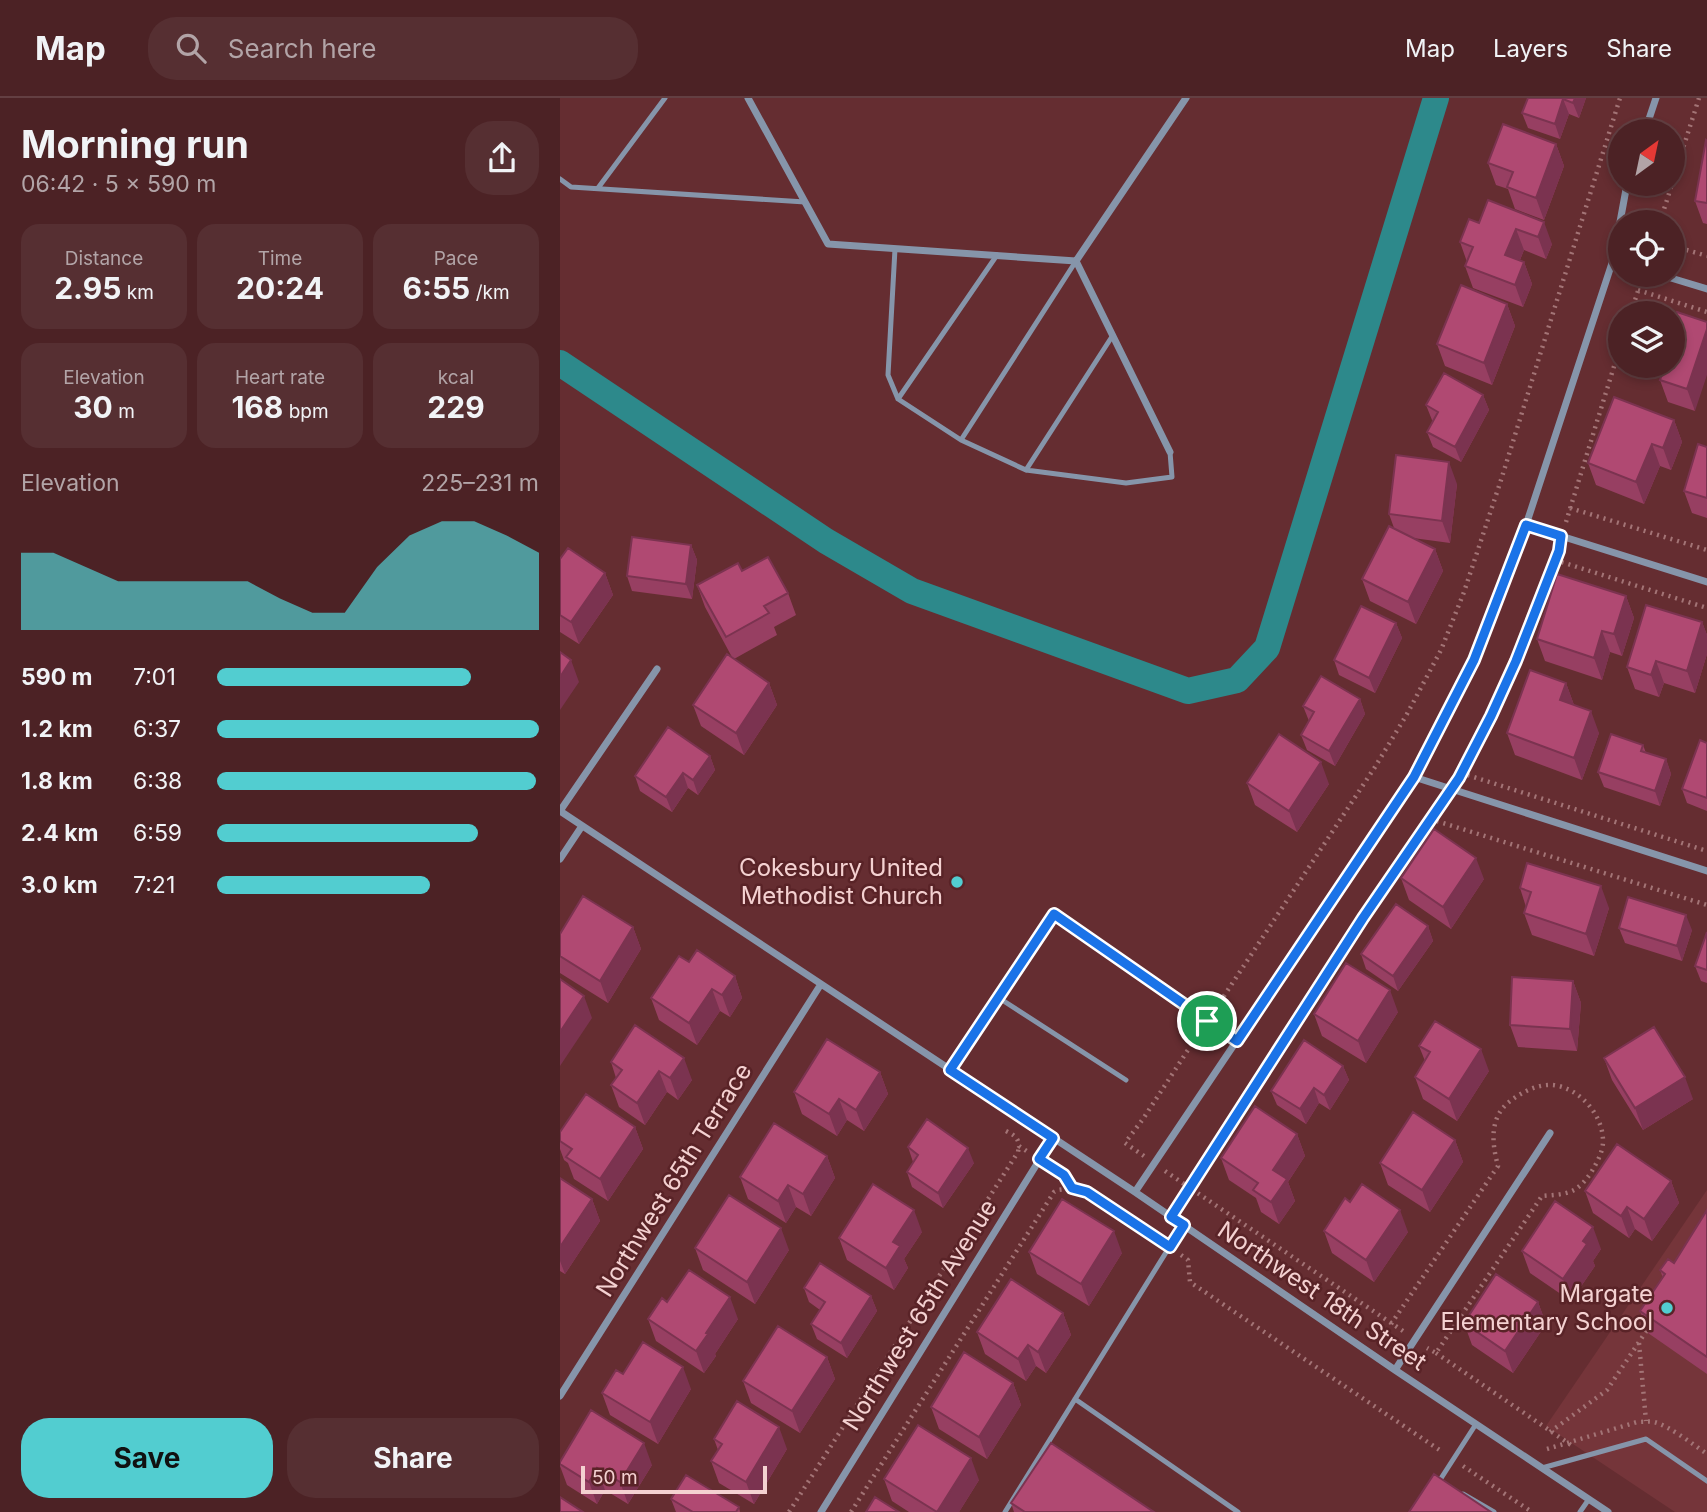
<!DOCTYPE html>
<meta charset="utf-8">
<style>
body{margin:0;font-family:Inter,sans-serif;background:#562f32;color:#f1f3f6;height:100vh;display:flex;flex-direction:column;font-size:26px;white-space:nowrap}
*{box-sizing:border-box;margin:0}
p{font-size:23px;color:#b2a4a7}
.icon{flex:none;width:38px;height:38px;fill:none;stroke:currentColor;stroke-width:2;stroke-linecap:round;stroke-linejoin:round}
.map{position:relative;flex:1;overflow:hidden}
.side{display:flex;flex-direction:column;background:#4c2225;width:560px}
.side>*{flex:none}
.needle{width:46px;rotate:33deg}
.tools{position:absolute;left:1048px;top:21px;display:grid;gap:14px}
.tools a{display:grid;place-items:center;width:77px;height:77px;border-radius:50%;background:#4c2225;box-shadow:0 4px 10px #0003,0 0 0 2px #633f42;font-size:35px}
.scale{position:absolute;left:21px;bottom:18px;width:186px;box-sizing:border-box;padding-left:7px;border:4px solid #f4d1d1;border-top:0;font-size:19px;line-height:24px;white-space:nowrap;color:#f4d1d1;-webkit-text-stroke:5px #592327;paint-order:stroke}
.pin{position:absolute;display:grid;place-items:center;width:60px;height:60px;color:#fff;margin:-30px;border:4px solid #fff;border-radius:50%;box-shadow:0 2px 7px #0007}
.round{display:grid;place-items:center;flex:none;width:74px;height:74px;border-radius:28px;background:#562f32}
.overview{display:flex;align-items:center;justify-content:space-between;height:119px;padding:0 21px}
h1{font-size:38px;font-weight:700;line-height:52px}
.stats{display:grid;grid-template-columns:repeat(3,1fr);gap:10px;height:119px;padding:7px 21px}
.stats div{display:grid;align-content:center;border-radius:18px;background:#562f32;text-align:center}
.stats b{font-size:30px;font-weight:700}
.stats small{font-size:19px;font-weight:400}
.stats p{font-size:19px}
.chart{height:196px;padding:14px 21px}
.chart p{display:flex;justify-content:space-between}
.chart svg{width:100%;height:126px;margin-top:7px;fill:#52cdd0;opacity:.7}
.cta{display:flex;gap:14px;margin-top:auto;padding:14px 21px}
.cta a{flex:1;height:80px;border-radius:28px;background:#52cdd0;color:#111;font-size:28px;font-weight:700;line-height:80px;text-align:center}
.cta a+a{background:#562f32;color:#f1f3f6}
ul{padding:0 21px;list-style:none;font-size:23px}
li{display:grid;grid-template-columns:112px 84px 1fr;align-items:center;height:52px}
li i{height:18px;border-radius:9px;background:#52cdd0}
header{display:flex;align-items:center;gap:42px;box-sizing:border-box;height:98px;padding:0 35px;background:#4c2225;border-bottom:2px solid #633f42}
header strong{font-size:33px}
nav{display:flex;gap:38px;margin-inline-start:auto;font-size:24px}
.search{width:490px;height:63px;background:#562f32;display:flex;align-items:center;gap:18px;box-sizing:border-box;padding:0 24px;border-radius:28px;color:#b2a4a7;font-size:26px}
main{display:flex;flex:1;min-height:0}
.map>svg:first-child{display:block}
.built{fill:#75353a}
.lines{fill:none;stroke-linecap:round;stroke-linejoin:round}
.canal{stroke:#2d898b;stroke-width:26}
.path{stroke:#a37476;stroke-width:4.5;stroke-dasharray:2 5;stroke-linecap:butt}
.service{stroke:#8695aa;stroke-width:5}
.minor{stroke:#8695aa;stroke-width:7}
.wall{fill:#973f62}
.shaded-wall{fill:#7b3350}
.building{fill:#b04972;stroke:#7b3350;stroke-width:2}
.route-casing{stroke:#fff;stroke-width:14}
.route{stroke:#1a73e8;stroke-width:9}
.poi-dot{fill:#52cdd0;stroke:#592327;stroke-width:2.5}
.labels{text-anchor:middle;stroke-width:5;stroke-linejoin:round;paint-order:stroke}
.poi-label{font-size:24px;fill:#f4d1d1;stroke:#592327;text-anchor:end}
.street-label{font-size:24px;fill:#f4d1d1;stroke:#592327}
</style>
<header>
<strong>Map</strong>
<div class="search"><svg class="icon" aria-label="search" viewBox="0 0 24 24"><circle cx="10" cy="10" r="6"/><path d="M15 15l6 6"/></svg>Search here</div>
<nav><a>Map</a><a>Layers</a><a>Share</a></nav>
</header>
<main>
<section class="side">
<div class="overview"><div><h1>Morning run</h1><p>06:42 · 5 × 590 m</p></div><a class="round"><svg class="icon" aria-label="share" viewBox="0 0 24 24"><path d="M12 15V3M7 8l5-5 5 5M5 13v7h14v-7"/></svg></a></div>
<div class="stats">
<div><p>Distance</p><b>2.95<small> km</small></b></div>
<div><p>Time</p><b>20:24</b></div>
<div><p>Pace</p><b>6:55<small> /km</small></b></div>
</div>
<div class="stats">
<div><p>Elevation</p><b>30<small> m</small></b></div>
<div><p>Heart rate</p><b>168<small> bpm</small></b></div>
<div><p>kcal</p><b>229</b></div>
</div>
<div class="chart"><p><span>Elevation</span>225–231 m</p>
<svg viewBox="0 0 160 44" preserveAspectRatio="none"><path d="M0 44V17L10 17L20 22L30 27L40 27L50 27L60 27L70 27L80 33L90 38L100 38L110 22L120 11L130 6L140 6L150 11L160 17V44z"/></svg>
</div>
<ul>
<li><b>590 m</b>7:01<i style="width:79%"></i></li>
<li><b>1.2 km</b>6:37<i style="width:100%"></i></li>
<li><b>1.8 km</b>6:38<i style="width:99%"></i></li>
<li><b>2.4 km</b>6:59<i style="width:81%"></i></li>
<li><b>3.0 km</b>7:21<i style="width:66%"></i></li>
</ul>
<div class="cta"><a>Save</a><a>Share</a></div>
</section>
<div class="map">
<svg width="1147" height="1414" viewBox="0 0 1147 1414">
<rect width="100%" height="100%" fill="#652d31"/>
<path class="built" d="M1147,1092V1414H1115L986,1328Z"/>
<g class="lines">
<path class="canal" d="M0,265L266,443L352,493L628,593L677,582L707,550L876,0"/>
<path class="path" d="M1113,82L1139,0
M1100,124L1112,86
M1113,148L1147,158
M1078,192L1147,214
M1071,215L1083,177
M1010,410L1147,452
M1006,424L1060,249
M995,462L1147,510
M901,675L1147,753
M899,678L931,618L956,563L999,452
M870,721L1147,807
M656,910L815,669L847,616L881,552L904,494L941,382L1060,0
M446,1033C454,1037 458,1039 459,1048L468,1054
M584,1058L565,1045L583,1021L641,932
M493,1070L504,1077L512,1090L527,1094L599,1142
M605,1073L630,1090L619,1108
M621,1157L628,1162L630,1184L881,1353
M831,1226L938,1068C932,1046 929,1020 949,1004C962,994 977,986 993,987C1020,990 1043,1017 1043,1043C1043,1054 1037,1064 1032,1073C1027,1081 1021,1088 1014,1092C1005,1097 991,1097 982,1098L876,1255L867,1250
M843,1233L630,1090L803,820L882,702
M1079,1245L1086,1323
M876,1255L1011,1347
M990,1334L1047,1292L1089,1229
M987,1351L1077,1324C1083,1324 1088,1323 1094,1324C1108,1327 1134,1347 1147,1356
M903,1368L972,1414
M229,1414L458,1054L459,1048
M291,1414L494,1094L498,1092L512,1090"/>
<path class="service" d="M0,81L11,89L245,104
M38,90L105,0
M335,151L328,277L338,301L401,342L466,372L566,385L612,379L610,354
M338,301L437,157
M401,342L516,163
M466,372L553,237
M390,972L439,900
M566,982L439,900L494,816L677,943
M515,1301L678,1414
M982,1370L1086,1341L1147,1383
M878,1385L916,1326
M903,1396L934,1414
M445,1414L623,1127
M1020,1414L1029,1401"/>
<path class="minor" d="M188,0L268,146L516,163L626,0
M1085,33L1096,0
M516,163L610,354
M1101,177L1147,191
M966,427L1147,484
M854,679L1147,773
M0,713L575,1094L835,1272L1048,1414
M0,713L97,571
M0,761L22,728
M575,1094L854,679L914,562L966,427L1053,162L1067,86
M835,1272L990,1035
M0,1298L261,886
M261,1414L493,1040"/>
</g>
<path class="wall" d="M968,0H1026L1019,20L1009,16L1000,41L968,30L962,15Z
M1147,43V126L1143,125L1135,103Z
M996,46L1004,68L984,122L955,111L948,91L936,87L928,65Z
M928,102L992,146L986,161L964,152L960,162L964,164L972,186L963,209L913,190L905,168L907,164L900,144L919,125Z
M947,206L955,228L932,287L885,268L877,246Z
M1113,220L1135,313L1108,304L1100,282L1113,268Z
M923,297L929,312L901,364L873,349L867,334L873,323L872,322L866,307Z
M1114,322L1122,344L1111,372L1100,368L1084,406L1036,387L1028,365Z
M1147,349V420L1132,415L1124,393Z
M897,386L890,445L853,440L875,451L883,473L856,526L810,503L802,481L834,430L829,416Z
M131,447L137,462L132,501L72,493L67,478Z
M0,461L45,475L53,497L19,546L0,534Z
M182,473L228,495L236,517L214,529L217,537L174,561L209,585L217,607L184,657L141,628L133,607L173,561L145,509L137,487Z
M1066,498L1074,520L1062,558L1050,554L1042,582L985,563L977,541Z
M1142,524L1147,537V556L1135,595L1104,585L1099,599L1075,591L1067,569Z
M836,525L842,540L815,595L779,577L774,562Z
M1006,585L1014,607L1039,635L1022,682L955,657L947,635Z
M800,601L805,616L775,668L747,652L741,637L749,623L743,608Z
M1147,645V713L1127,705L1122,691Z
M1083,647L1086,655L1106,661L1111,676L1100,708L1044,689L1038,674Z
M150,658L155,672L138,697L128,690L112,714L80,693L75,678Z
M687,685L769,686L737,734L695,707Z
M841,780L924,781L891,831L849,802Z
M960,790L1049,810L1034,858L972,837L964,815L966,809Z
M868,828L873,843L838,893L806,871L801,856Z
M73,829L81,851L48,905L0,875V836Z
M1059,830L1132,832L1122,863L1065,845Z
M1147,834V885L1141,883L1135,868Z
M175,878L182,900L170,919L160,913L137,947L99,922L91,900Z
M1013,883L1021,905L1017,953L958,949L950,927Z
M838,914L806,965L762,938L754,916Z
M75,927L132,982L118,1002L107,994L85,1027L59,1009L51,987L56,980L51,964Z
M859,948L929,973L897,1023L863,1001L855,979L865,963Z
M1044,960L1133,1001L1083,1032L1052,982Z
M783,968L789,982L770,1012L759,1005L746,1026L717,1007L711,993Z
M320,974L328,996L304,1033L287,1022L277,1038L242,1016L234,994Z
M75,1029L83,1051L48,1103L14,1081L8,1065L4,1062L0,1051V1034Z
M737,1036L745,1058L728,1084L735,1103L719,1126L701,1114L696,1100L669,1082L661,1060Z
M895,1042L903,1064L870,1114L828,1087L820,1065Z
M348,1049L414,1065L383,1110L352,1089L347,1074L353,1064Z
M267,1058L275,1080L251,1118L236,1109L226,1125L188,1101L180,1079Z
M0,1080L32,1101L40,1123L5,1176L0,1173Z
M1111,1083L1119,1105L1092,1143L1075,1131L1069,1140L1033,1115L1025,1093Z
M790,1104L848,1134L814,1184L772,1155L764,1133Z
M1147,1112V1276L1088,1235L1080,1213L1103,1180L1100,1172L1114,1165Z
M362,1134L344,1161L348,1170L334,1192L287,1162L279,1140Z
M135,1150L229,1152L195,1206L143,1172Z
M1041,1151L1033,1163L1035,1168L1011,1203L970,1175L962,1153Z
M469,1154L562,1155L529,1208L477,1176Z
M244,1190L311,1198L317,1213L287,1260L257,1241L251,1226L260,1212L249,1204Z
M107,1204L178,1221L155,1256L156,1258L144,1275L96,1243L88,1221Z
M978,1204L986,1226L953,1275L912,1247L904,1225Z
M503,1215L511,1237L486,1275L476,1268L466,1283L425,1256L417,1234Z
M267,1259L275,1281L240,1335L191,1305L183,1283Z
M63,1276L131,1291L98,1346L50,1317L42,1295Z
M453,1285L461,1307L427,1361L379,1331L371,1309Z
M154,1341L227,1351L194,1406L159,1385L151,1363L158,1352Z
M0,1364L92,1367L68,1406L45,1392L37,1406L7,1387L0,1368Z
M324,1381L419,1382L399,1414H349L332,1403Z
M111,1401L179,1409L180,1414H116Z
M451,1405L594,1414H454Z"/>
<path class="shaded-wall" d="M1015,0H1026L1019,20L1013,5Z
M1003,1L1009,16L1000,41L995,26Z
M996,46L1004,68L984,122L976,100Z
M984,124L992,146L986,161L978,139Z
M956,131L964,152L953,179L945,157Z
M964,164L972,186L963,209L955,187Z
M947,206L955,228L932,287L924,265Z
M1147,231V277L1135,313L1127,291Z
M923,297L929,312L901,364L895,349Z
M1114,322L1122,344L1111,372L1103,350Z
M1092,346L1100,368L1084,406L1076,384Z
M889,364L897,386L890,445L882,423Z
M131,447L137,462L132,501L126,486Z
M875,451L883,473L856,526L848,504Z
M45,475L53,497L19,546L11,524Z
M1066,498L1074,520L1062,558L1054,536Z
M1142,524L1147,537V556L1135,595L1127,573Z
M836,525L842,540L815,595L809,580Z
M1042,533L1050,554L1042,582L1034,560Z
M11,562L19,584L0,612V579Z
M1096,563L1104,585L1099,599L1091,577Z
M209,585L217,607L184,657L176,635Z
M1006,585L1014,607L1000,602Z
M800,601L805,616L775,668L769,653Z
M1031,613L1039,635L1022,682L1014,660Z
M150,658L155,672L138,697L133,682Z
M1106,661L1111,676L1100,708L1095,693Z
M761,664L769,686L737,734L729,713Z
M123,675L128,690L112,714L106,699Z
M916,760L924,781L891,831L883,809Z
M1041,788L1049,810L1034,858L1026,836Z
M1126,817L1132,832L1122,863L1117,848Z
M868,828L873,843L838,893L833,878Z
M73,829L81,851L48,905L40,883Z
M175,878L182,900L170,919L162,897Z
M1013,883L1021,905L1017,953L1010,931Z
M152,891L160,913L137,947L129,925Z
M830,892L838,914L806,965L798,943Z
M24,898L32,920L0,968V934Z
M921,951L929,973L897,1023L889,1001Z
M124,960L132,982L118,1002L110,980Z
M783,968L789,982L770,1012L764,997Z
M99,973L107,994L85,1027L77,1005Z
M320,974L328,996L304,1033L296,1012Z
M1125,979L1133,1001L1083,1032L1075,1010Z
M754,990L759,1005L746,1026L740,1011Z
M279,1001L287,1022L277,1038L269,1016Z
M75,1029L83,1051L48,1103L40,1081Z
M737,1036L745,1058L728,1084L735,1103L719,1126L711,1104L713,1072Z
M895,1042L903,1064L870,1114L862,1092Z
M408,1050L414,1065L383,1110L378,1095Z
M267,1058L275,1080L251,1118L243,1096Z
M1111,1083L1119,1105L1092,1143L1084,1121Z
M228,1087L236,1109L226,1125L218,1103Z
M32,1101L40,1123L5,1176L0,1163V1149Z
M1067,1109L1075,1131L1069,1140L1061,1118Z
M354,1112L362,1134L344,1161L348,1170L334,1192L326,1170L333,1144Z
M840,1112L848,1134L814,1184L806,1162Z
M1033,1129L1041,1151L1033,1163L1035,1168L1011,1203L1003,1181L1023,1143Z
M221,1130L229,1152L195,1206L187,1184Z
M554,1133L562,1155L529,1208L521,1186Z
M311,1198L317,1213L287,1260L281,1245Z
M170,1199L178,1221L155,1256L156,1258L144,1275L136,1253L146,1235Z
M978,1204L986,1226L953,1275L945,1253Z
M503,1215L511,1237L486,1275L478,1254Z
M468,1247L476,1268L466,1283L458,1261Z
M267,1259L275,1281L240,1335L232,1313Z
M123,1269L131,1291L98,1346L90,1324Z
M453,1285L461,1307L427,1361L419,1339Z
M219,1329L227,1351L194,1406L186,1384Z
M84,1345L92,1367L68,1406L60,1384Z
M411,1360L419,1382L399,1414H377Z
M37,1370L45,1392L37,1406L29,1384Z"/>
<path class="building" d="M968,0H1015L1013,5L1003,1L995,26L962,15Z
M943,26L996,46L976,100L947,89L953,74L928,65Z
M1146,42L1147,43V105L1135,103Z
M928,102L984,124L978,139L956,131L945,157L964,164L955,187L905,168L913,149L900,144L909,121L919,125Z
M901,187L947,206L924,265L877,246Z
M1078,209L1097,215H1076Z
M1117,214L1147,224V231L1127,291L1100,282L1105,268H1113V220L1114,221Z
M884,275L923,297L895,349L867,334L878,314L866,307Z
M1054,299L1114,322L1103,350L1092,346L1076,384L1028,365Z
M1138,346L1147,349V400L1124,393Z
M836,357L889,364L882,423L829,416Z
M829,428L875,451L848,504L802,481Z
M72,439L131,447L126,486L67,478Z
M8,450L45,475L11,524L0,517V461Z
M208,459L228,495L204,508L209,515L166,539L137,487L178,465L182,473Z
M997,476L1066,498L1054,536L1042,533L1034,560L977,541Z
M1086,507L1142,524L1127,573L1096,563L1091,577L1067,569Z
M801,508L836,525L809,580L774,562Z
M0,554L11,562L0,579Z
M167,556L209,585L176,635L133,607Z
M970,572L1006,585L1000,602L1031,613L1014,660L947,635Z
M761,578L800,601L769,653L741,637L754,614L743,608Z
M108,629L150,658L133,682L123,675L106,699L75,678Z
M719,636L761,664L729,713L687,685Z
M1051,636L1083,647L1081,653L1106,661L1095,693L1038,674Z
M1140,642L1147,645V700L1122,691Z
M874,731L916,760L883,809L841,780Z
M967,765L1041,788L1026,836L964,815L971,794L960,790Z
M23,798L73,829L40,883L0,858V836Z
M1068,799L1126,817L1117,848L1059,830Z
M836,806L868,828L833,878L801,856Z
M1147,834V872L1135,868Z
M137,852L175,878L162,897L152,891L129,925L91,900L119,858L129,864Z
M786,865L830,892L798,943L754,916Z
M952,879L1013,883L1010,931L950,927Z
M0,881L24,898L0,934Z
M875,923L921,951L889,1001L855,979L870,954L859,948Z
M75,927L124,960L110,980L99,973L77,1005L51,987L62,972L51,964Z
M1094,929L1125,979L1075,1010L1044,960Z
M267,941L320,974L296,1012L279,1001L269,1016L234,994Z
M744,942L783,968L764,997L754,990L740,1011L711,993Z
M26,996L75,1029L40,1081L6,1059L12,1051L0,1043V1034Z
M695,1008L737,1036L713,1072L727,1081L711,1104L693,1092L698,1085L661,1060Z
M853,1014L895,1042L862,1092L820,1065Z
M367,1021L408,1050L378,1095L347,1074L358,1057L348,1049Z
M214,1025L267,1058L243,1096L228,1087L218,1103L180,1079Z
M1057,1046L1111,1083L1084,1121L1067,1109L1061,1118L1025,1093Z
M0,1080L32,1101L0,1149Z
M313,1086L354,1112L333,1144L340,1148L326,1170L279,1140Z
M802,1086L840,1112L806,1162L764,1133L785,1100L790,1104Z
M169,1097L221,1130L187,1184L135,1150Z
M502,1101L554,1133L521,1186L469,1154Z
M995,1103L1033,1129L1023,1143L1027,1146L1003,1181L962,1153Z
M1147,1112V1259L1080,1213L1105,1176L1100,1172L1108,1161L1114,1165Z
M260,1165L311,1198L281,1245L251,1226L265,1204L244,1190Z
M129,1172L170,1199L146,1235L148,1236L136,1253L88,1221L102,1200L107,1204Z
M936,1176L978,1204L945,1253L904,1225Z
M451,1181L503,1215L478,1254L468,1247L458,1261L417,1234Z
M218,1228L267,1259L232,1313L183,1283Z
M83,1244L123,1269L90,1324L42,1295L56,1272L63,1276Z
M404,1254L453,1285L419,1339L371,1309Z
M177,1303L219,1329L186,1384L151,1363L162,1346L154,1341Z
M31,1312L84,1345L60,1384L37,1370L29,1384L0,1366V1364Z
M358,1327L411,1360L377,1414L324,1381Z
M491,1345L594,1414H465L451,1405Z
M874,1376L931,1414H849Z
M126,1377L179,1409L176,1414H133L111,1401Z
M0,1399L23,1414H0Z
M315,1399L339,1414H306Z"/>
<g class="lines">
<g class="route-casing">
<path id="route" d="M966,427L1001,438L999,453L956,563L931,618L899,680L803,820L611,1119L624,1127L610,1149L527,1094L512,1090L504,1077L479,1061L493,1040L390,972L494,816L677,943L854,679L914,562Z"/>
</g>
<use href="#route" class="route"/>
</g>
<g class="poi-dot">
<circle cx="397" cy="784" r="7"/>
<circle cx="1107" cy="1210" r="7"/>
</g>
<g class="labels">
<g class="poi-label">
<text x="383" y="778">Cokesbury United<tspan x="383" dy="28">Methodist Church</tspan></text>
<text x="1093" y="1204">Margate<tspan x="1093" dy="28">Elementary School</tspan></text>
</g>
<g class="street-label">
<text transform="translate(114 1082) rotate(-58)" y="8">Northwest 65th Terrace</text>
<text transform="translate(762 1198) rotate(34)" y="8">Northwest 18th Street</text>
<text transform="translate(360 1217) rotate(-58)" y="8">Northwest 65th Avenue</text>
</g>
</g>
</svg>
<div class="tools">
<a><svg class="needle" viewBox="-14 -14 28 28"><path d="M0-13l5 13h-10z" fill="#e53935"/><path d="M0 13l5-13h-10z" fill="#b2a4a7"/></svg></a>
<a><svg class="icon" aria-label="locate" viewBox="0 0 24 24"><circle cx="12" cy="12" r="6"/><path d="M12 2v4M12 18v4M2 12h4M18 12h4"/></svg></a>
<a><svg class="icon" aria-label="layers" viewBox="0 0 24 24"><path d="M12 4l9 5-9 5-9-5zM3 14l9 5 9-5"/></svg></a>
</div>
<div class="scale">50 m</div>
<div class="pin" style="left:647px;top:923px;background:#1e9e55"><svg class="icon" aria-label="arrive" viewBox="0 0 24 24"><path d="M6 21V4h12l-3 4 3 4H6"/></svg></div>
</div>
</main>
